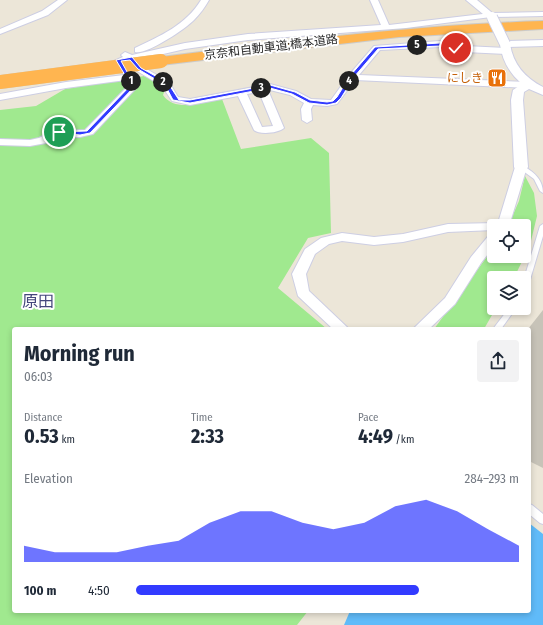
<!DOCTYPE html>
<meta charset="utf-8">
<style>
body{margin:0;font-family:"Fira Sans Condensed","Noto Sans JP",sans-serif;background:#f2f2f3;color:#1f2937;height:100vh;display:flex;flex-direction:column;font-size:15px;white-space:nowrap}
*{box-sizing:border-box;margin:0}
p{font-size:13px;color:#747a83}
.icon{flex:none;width:22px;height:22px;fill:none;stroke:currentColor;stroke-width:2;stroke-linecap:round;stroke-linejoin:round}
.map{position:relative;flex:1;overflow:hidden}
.details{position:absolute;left:12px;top:327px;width:519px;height:286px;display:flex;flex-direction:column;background:#fff;border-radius:4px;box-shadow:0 2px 6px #0003}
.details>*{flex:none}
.tools{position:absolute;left:487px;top:219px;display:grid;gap:8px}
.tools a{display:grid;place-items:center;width:44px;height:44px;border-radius:4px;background:#fff;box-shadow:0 2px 6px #0003;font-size:20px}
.pin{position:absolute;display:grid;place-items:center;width:34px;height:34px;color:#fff;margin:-17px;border:2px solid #fff;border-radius:50%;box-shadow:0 1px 4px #0007}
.km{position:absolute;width:20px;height:20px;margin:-10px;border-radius:50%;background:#222;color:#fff;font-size:11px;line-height:20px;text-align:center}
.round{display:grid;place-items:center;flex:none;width:42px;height:42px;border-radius:4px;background:#f2f2f3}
.summary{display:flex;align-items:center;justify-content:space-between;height:68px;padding:0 12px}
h1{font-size:22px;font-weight:700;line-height:30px}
.metrics{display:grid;grid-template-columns:repeat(3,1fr);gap:6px;height:68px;padding:4px 12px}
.metrics div{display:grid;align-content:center}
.metrics b{font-size:20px;font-weight:700}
.metrics small{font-size:11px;font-weight:400}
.metrics p{font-size:11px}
.chart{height:112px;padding:8px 12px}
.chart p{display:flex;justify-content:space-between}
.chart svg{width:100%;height:72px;margin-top:4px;fill:#323bff;opacity:.7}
ul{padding:0 12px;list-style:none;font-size:13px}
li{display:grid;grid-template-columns:64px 48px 1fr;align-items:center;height:30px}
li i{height:10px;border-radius:5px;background:#323bff}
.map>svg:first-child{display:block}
.green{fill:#a0e98f}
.water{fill:#60bbf9}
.building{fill:#c7c3b8}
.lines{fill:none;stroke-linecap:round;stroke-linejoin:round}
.service-casing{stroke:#cdcee3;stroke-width:2}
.minor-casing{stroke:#cdcee3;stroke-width:2}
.tertiary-casing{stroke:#cdcee3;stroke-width:2}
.motorway-casing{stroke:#cbcbcb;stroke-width:2}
.service{fill:#fff;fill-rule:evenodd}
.minor{fill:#fff;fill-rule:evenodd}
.tertiary{fill:#fff;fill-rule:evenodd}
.motorway{fill:#ffb550;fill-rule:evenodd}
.tertiary-bridge-casing{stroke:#cdcee3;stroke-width:12;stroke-linecap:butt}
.motorway-bridge-casing{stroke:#cbcbcb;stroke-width:14;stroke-linecap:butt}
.tertiary-bridge{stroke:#fff;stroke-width:10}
.motorway-bridge{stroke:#ffb550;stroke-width:14}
.route{fill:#323bff;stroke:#fff}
.labels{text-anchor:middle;stroke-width:4;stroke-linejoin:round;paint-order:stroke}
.far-street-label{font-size:12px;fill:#282828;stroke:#fff}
.far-food-label{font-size:12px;fill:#c56008;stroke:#fff;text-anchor:end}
.quarter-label{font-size:16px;fill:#45477c;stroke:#fff}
</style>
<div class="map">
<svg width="543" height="625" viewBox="0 0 543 625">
<rect width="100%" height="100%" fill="#ece6d8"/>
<path class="green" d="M144,76L160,84L165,90L163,95C175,113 204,102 222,99L241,149L311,138L329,153L331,233L308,238L278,288L327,329H14V611H308L297,625H0V110L36,106L65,89Z
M525,176L534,193L537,216L530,245L514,278H494V308H496L484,329H434L494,247V256H524V226H508L519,201Z"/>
<path class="water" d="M529,523L543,534V625H344L350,611H529Z"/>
<path class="building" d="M492,74L502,75V83L492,82Z
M543,310V468L529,461L528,329Z"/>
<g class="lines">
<g class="service-casing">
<path id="service" d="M521,165C533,171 543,179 543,193L540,191L534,179L519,168L518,167Z
M543,224V236L527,290L524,292V279L540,226Z
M509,308H516L501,329H493Z
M529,504L532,505L543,514V524L540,523L529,514Z"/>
</g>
<g class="minor-casing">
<path id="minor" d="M58,0H67L48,15L0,34V29L42,11Z
M201,0H209C205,7 200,14 194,20C185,29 147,55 135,52V48C160,36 186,25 201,0Z
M370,0H378L389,25L491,13L543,12V16L491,17L406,28L248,40L185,49L137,60L143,67L169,82L178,97L190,99L270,84L296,91L311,99L331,100L349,75L374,46L440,41L465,46L506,48L510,51L506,54L465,52L440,47L380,50L359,75L528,82L533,85L528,88L355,80L337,104L327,106L313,105L311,109L312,120L307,123L302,120L301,109L304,103L290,95L270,90H268L284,128C279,133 259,135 254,130L238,96L190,105L172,101L162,86L137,71L129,61L124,63L135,77L138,86L93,134L80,137H55L46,143L30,146L0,145V139L30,140L39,138L53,131L85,130L128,86L126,80L66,88L0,100V94L66,82L124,75L114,61L123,57L121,55L125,52L132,55L185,43L248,34L381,25ZM259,92L273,126L262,127L247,94Z
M543,40V46L505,47L501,44L505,41Z
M521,164L527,167L509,226H494V230L448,232L403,242L374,245L342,241L329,244L315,254L306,274L309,291L349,329H333L298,296L292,274L305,249L321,238L342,233L374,237L403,234L448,224L498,223L515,167Z
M494,233V246L481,263L455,304L429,329H413L445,298L471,257L490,234Z"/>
</g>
<g class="tertiary-casing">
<path id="tertiary" d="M466,0H477L497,17L492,20L489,19Z
M505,41L510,44C513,64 525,78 543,87V95L529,89L524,92L523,100L528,167L526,170H516L514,167L511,100L513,90L522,84C509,73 502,60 500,44Z"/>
</g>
<g class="motorway-casing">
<path id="motorway" d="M543,21V29L399,37L161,65L156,64L154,61L156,58L161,57C288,41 415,25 543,21Z"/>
</g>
<use href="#service" class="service"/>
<use href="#minor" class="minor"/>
<use href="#tertiary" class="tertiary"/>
<use href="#motorway" class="motorway"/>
<g class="tertiary-bridge-casing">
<path id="tertiary-bridge" d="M492,17L505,44"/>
</g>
<g class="motorway-bridge-casing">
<path id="motorway-bridge" d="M0,82L161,61"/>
</g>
<use href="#tertiary-bridge" class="tertiary-bridge"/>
<use href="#motorway-bridge" class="motorway-bridge"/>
</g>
<path class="route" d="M440,43L458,48L456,49L440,46L378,49L354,77L341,98L336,103L327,105L309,103L292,94L270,88L190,103L173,100L165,85L138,69L130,60L121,61L135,86L90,133L80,135L57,132L87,131L131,85L116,60L132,57L141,68L168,83L179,100H190L270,85L295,92L310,100L327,102L333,101L337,97L350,76L375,47Z"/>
<defs>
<g id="restaurant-square" transform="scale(1)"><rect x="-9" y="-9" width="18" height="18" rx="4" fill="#e8710a" stroke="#fff"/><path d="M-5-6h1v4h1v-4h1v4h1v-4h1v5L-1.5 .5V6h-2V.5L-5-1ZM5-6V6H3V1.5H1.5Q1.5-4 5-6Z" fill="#fff"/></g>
</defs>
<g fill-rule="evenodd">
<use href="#restaurant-square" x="497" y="78"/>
</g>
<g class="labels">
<g class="far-street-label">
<text transform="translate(271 47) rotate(-7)" y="4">京奈和自動車道;橋本道路</text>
</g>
<g class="far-food-label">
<text x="483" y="82">にしき</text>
</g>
<g class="quarter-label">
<text x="38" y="307">原田</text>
</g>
</g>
</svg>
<div class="tools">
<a><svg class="icon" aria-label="locate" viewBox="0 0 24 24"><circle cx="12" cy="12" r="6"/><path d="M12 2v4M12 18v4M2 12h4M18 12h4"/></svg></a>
<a><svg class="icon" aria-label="layers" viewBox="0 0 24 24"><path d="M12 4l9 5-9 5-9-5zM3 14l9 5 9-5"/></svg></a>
</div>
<div class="pin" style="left:59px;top:132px;background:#1e9e55"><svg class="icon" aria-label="arrive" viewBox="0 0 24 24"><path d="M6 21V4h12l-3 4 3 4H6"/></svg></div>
<div class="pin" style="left:456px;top:48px;background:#d93025"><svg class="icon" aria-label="check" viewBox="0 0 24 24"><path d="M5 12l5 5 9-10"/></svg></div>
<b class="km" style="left:131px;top:81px">1</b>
<b class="km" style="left:163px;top:82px">2</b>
<b class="km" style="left:261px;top:88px">3</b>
<b class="km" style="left:349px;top:81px">4</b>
<b class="km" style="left:417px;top:45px">5</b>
<section class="details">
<div class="summary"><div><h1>Morning run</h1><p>06:03</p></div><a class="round"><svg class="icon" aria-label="share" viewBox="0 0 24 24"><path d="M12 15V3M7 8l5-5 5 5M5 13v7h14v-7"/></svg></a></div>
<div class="metrics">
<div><p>Distance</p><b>0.53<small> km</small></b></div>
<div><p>Time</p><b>2:33</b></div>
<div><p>Pace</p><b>4:49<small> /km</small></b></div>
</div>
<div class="chart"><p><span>Elevation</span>284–293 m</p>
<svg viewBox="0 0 160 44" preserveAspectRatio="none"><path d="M0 44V34L10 38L20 38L30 38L40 34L50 31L60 20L70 13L80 13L90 20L100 24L110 20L120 10L130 6L140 13L150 24L160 34V44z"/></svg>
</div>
<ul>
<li><b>100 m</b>4:50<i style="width:74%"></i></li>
</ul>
</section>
</div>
